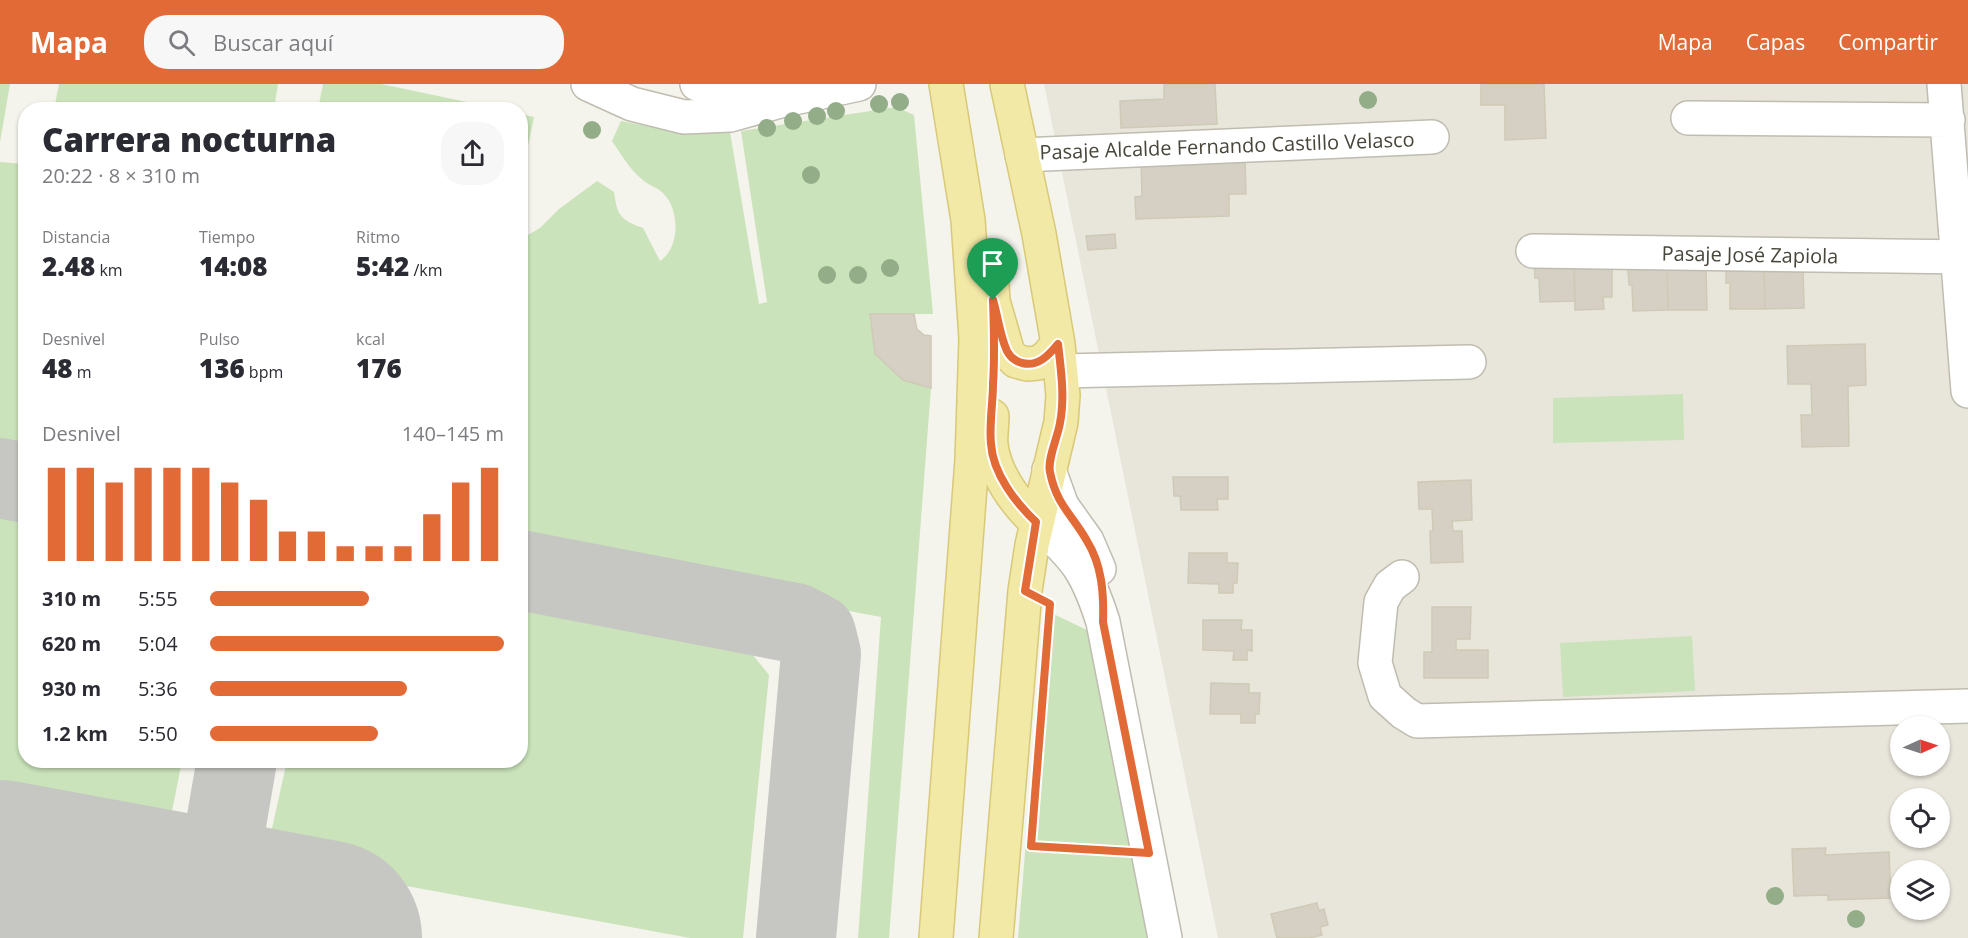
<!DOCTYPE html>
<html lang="es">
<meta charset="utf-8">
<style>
body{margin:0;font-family:"Open Sans",sans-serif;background:#f7f7f7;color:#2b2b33;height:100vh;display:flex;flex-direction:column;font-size:22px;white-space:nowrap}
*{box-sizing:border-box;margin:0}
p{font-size:20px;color:#7c7c81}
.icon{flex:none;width:33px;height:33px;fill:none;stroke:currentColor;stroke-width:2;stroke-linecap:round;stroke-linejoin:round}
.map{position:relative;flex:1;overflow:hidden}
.details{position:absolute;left:18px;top:18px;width:510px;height:666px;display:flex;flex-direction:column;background:#fff;border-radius:24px;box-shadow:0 2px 4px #0004}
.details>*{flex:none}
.needle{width:39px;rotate:87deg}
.controls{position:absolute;left:1890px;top:632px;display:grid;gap:12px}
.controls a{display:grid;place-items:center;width:60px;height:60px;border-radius:50%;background:#fff;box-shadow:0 2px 4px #0004;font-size:30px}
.pin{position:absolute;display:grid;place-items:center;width:51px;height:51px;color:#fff;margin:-62px -26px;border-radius:50% 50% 50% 0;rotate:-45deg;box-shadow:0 0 6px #0007}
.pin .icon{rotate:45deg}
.round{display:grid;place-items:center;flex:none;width:63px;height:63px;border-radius:24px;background:#f7f7f7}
.overview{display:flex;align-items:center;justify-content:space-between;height:102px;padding:0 24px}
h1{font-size:33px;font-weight:800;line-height:45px}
.metrics{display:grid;grid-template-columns:repeat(3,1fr);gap:9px;height:102px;padding:6px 24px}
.metrics div{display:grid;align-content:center}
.metrics b{font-size:26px;font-weight:800}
.metrics small{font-size:16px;font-weight:400}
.metrics p{font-size:16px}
.chart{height:168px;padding:12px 24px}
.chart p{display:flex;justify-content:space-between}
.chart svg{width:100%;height:108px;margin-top:6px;stroke:#e26a36;stroke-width:6}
ul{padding:0 24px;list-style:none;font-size:20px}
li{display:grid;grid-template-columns:96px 72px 1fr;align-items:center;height:45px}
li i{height:15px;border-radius:8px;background:#e26a36}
header{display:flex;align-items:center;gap:36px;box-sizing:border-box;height:84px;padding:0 30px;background:#e26a36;color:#fff}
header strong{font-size:28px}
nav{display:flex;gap:33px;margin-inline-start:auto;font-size:21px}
.search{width:420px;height:54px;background:#f7f7f7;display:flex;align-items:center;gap:15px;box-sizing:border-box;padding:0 21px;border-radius:24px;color:#7c7c81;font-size:22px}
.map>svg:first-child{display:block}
.residential{fill:#e8e6db;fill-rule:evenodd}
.green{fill:#cae3ba}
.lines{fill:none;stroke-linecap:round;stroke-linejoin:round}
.taxiway{stroke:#c6c6c2;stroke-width:80}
.runway{stroke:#c6c6c2;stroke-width:196}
.building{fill:#d5d0c3;stroke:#cfc9b7;stroke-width:1.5}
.minor-casing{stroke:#bfbcb0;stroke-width:36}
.major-casing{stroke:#d7c977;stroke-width:36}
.path{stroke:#bfb9a3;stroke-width:4;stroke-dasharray:3 3;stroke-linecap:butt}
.minor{stroke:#fff;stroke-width:33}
.major{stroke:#f3e9a6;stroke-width:33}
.tree{fill:#92ad87}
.route-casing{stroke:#fff;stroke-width:12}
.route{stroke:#e26a36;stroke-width:8}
.labels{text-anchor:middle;stroke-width:4.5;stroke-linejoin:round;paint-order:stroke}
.street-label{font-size:20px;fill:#48453a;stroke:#fff}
</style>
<header>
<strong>Mapa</strong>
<div class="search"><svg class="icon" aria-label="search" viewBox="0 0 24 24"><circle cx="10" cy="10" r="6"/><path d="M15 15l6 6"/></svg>Buscar aquí</div>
<nav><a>Mapa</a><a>Capas</a><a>Compartir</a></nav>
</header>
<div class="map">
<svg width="1968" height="854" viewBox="0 0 1968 854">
<rect width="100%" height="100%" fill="#f4f3ec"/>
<path class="residential" d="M1044,0H1968V854H1218ZM1900,642H1940V681H1900ZM1900,714H1940V753H1900ZM1900,786H1940V825H1900Z"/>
<path class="green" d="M0,0H10L0,58Z
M59,0H278L274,25H54Z
M323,0H381L500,25H318Z
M896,23L914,31L933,230H871L870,234L875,270L903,296L931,304L889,854H858L881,533L521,466V155L540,144L559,125L597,97L614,108C617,132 621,136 643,144L660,177C680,164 680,127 664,110C659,104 650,102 644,97C630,86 622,72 612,57L621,37L676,48H730L759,220L767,218L741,47Z
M521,30L534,33L521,95L520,30Z
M0,78L25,80V380L0,375Z
M1683,310L1684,356L1553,359V314Z
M0,420L25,424L26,676L182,677L165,762L0,731Z
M521,517L748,565L769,591L743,854H690L265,776L287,677L520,676Z
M1045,526L1089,547L1151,854H1018Z
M1692,552L1695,607L1563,613L1560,559Z"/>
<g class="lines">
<path class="taxiway" d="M0,394L26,399
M520,486L795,539L816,550L821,570L796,854
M210,833L237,676"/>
<path class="runway" d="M0,794L324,854"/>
</g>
<path class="building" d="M1164,0H1215L1217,40L1121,44L1120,17L1164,15Z
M1481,0H1544L1546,54L1505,56V21H1481Z
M1245,74L1246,110H1229V132L1136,135L1135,113L1142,112L1141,76Z
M1115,150L1116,164L1088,166L1086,152Z
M1574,169L1575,217L1540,218L1539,194H1535L1534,174Z
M1574,178L1612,182V213H1603L1604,225L1575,226Z
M1764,178L1803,182L1804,224L1765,225Z
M1764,178L1765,225H1730V199H1726V183Z
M1667,179L1706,183L1707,226H1668Z
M1667,179L1668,226L1633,227L1632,201H1629L1628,185L1644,184Z
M870,230H914L917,245L924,251L931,252V304L903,296L875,270Z
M1865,260L1866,301L1848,302L1849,362L1802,363L1801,331H1812L1811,300H1788L1787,262Z
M1173,393H1228V415H1217L1218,426H1181L1180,412H1174Z
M1471,396L1472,436L1452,437L1453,447H1462L1463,478L1431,479L1430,447H1433L1432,425H1419L1418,398Z
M1189,469H1227V479H1238L1237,499H1233V509H1219V500L1188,499Z
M1432,523H1471L1470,555H1456V566H1488V594H1424V568H1432Z
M1203,536H1242L1241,546H1252V567L1247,566V576H1233L1234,567L1203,566Z
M1211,599L1249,600V609H1260L1259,630H1255V639H1241V630H1210Z
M1826,764L1825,771L1889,768L1891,814L1828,816V811L1794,812L1792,765Z
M1317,819L1319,827L1324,825L1328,841L1320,843L1322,851L1310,854H1277L1271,830Z"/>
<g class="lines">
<g class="minor-casing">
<path id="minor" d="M588,0L632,20L684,33L730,31L780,17L859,0
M697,0L723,5L765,0
M1944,0L1968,307
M1688,34L1948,36
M1022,71L1432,53
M1533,167L1968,173
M1061,287L1469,278
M1049,386L1062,422L1087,457L1099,485
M1036,438C1076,473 1087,487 1103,538L1165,854
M1402,493L1390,502L1381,518L1375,579L1385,612L1404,629L1417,637L1968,622"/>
</g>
<g class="major-casing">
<path id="major" d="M991,185L993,217L1008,269L1016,277L1027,280L1038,279L1047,273L1058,260
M992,332C992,341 990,352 991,361C995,391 1016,419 1036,438
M936,854L972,376L975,285L976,254L968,136L946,0
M996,854L1025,507L1032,461L1061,338L1063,311L1058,260L1039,150L1007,0"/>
</g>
<path class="path" d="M1033,762L1116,767"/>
<use href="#minor" class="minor"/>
<use href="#major" class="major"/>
</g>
<g class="tree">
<circle cx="1368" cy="16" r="9"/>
<circle cx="900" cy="18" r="9"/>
<circle cx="879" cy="20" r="9"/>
<circle cx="836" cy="27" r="9"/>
<circle cx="817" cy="32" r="9"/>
<circle cx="793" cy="37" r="9"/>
<circle cx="767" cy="44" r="9"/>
<circle cx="592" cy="46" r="9"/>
<circle cx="811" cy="91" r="9"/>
<circle cx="890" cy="184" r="9"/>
<circle cx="827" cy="191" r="9"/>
<circle cx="858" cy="191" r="9"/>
<circle cx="1775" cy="812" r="9"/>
<circle cx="1856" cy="835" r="9"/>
</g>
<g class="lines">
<g class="route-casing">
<path id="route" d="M993,216C998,233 1000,252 1007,267C1010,273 1015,277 1022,279C1038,283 1048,272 1058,260C1061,286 1065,313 1060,339C1058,352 1047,376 1050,388C1056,420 1073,432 1087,457C1102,481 1104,510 1103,538L1149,769L1031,762L1050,520L1025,507L1036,438C1016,419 993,390 991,360C989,340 993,319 993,300C995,272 994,244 993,216Z"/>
</g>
<use href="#route" class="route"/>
</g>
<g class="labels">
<g class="street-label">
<text transform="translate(1227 62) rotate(-2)" y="7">Pasaje Alcalde Fernando Castillo Velasco</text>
<text transform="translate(1750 171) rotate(1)" y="7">Pasaje José Zapiola</text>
</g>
</g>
</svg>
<div class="controls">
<a><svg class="needle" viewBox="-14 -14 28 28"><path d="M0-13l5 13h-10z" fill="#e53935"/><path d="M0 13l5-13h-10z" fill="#7c7c81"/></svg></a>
<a><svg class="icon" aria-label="locate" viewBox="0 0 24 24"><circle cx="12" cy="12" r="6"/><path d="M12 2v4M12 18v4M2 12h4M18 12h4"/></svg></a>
<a><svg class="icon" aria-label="layers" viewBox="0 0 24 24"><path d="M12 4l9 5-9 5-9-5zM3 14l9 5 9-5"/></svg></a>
</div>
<div class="pin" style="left:993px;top:216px;background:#1e9e55"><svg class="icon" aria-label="arrive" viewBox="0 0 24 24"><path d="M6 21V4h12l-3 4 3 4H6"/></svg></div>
<section class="details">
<div class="overview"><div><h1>Carrera nocturna</h1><p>20:22 · 8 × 310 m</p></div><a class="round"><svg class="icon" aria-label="share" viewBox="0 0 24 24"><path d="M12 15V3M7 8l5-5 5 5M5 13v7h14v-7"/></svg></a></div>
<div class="metrics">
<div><p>Distancia</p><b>2.48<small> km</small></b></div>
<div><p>Tiempo</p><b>14:08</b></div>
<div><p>Ritmo</p><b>5:42<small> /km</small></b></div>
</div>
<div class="metrics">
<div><p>Desnivel</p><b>48<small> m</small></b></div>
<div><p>Pulso</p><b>136<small> bpm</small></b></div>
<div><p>kcal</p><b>176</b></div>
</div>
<div class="chart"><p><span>Desnivel</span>140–145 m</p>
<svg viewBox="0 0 160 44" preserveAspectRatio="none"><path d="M5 44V6M15 44V6M25 44V12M35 44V6M45 44V6M55 44V6M65 44V12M75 44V19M85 44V32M95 44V32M105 44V38M115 44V38M125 44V38M135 44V25M145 44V12M155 44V6"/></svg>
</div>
<ul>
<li><b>310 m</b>5:55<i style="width:54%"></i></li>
<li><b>620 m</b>5:04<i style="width:100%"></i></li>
<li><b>930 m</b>5:36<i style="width:67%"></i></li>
<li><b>1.2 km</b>5:50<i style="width:57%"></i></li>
</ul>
</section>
</div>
